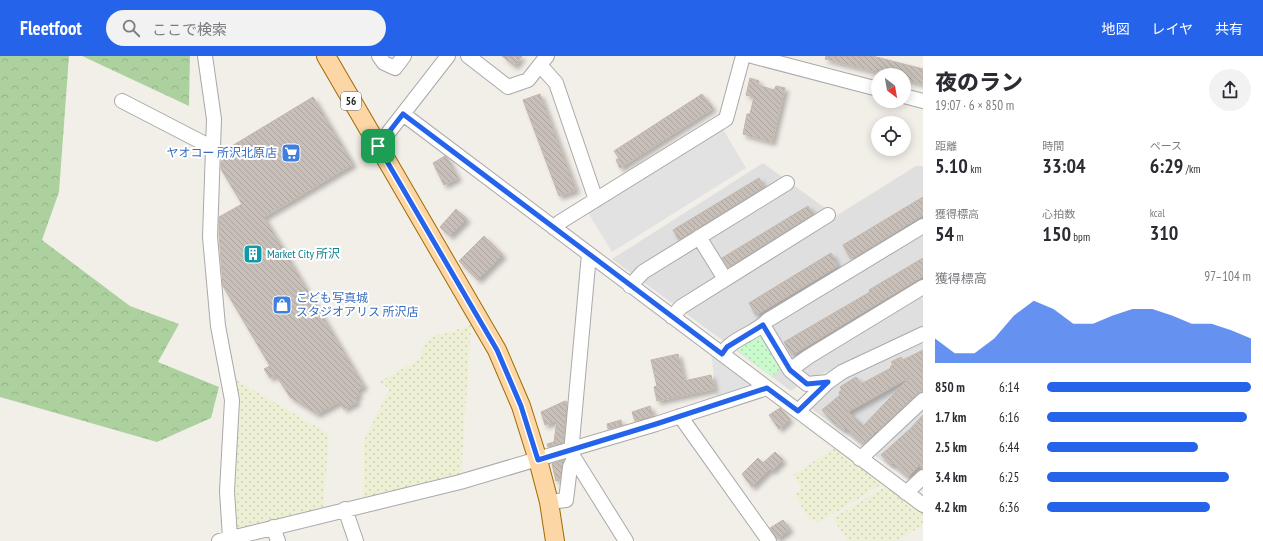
<!DOCTYPE html>
<html lang="ja">
<meta charset="utf-8">
<style>
body{margin:0;font-family:"PT Sans Narrow","Noto Sans JP",sans-serif;background:#f2f2f3;color:#2b2b33;height:100vh;display:flex;flex-direction:column;font-size:15px;white-space:nowrap}
*{box-sizing:border-box;margin:0}
p{font-size:13px;color:#7c7c81}
.icon{flex:none;width:22px;height:22px;fill:none;stroke:currentColor;stroke-width:2;stroke-linecap:round;stroke-linejoin:round}
.map{position:relative;flex:1;overflow:hidden}
.details{display:flex;flex-direction:column;background:#fff;width:340px}
.details>*{flex:none}
.needle{width:26px;rotate:149deg}
.buttons{position:absolute;left:871px;top:12px;display:grid;gap:8px}
.buttons a{display:grid;place-items:center;width:40px;height:40px;border-radius:50%;background:#fff;box-shadow:0 2px 10px #0003;font-size:20px}
.pin{position:absolute;display:grid;place-items:center;width:34px;height:34px;color:#fff;margin:-17px;border-radius:8px;box-shadow:0 2px 6px #0006}
.round{display:grid;place-items:center;flex:none;width:42px;height:42px;border-radius:21px;background:#f2f2f3}
.overview{display:flex;align-items:center;justify-content:space-between;height:68px;padding:0 12px}
h1{font-size:22px;font-weight:800;line-height:30px}
.metrics{display:grid;grid-template-columns:repeat(3,1fr);gap:6px;height:68px;padding:4px 12px}
.metrics div{display:grid;align-content:center}
.metrics b{font-size:20px;font-weight:800}
.metrics small{font-size:11px;font-weight:400}
.metrics p{font-size:11px}
.chart{height:112px;padding:8px 12px}
.chart p{display:flex;justify-content:space-between}
.chart svg{width:100%;height:72px;margin-top:4px;fill:#2563eb;opacity:.7}
ul{padding:0 12px;list-style:none;font-size:13px}
li{display:grid;grid-template-columns:64px 48px 1fr;align-items:center;height:30px}
li i{height:10px;border-radius:5px;background:#2563eb}
header{display:flex;align-items:center;gap:24px;box-sizing:border-box;height:56px;padding:0 20px;background:#2563eb;color:#fff}
header strong{font-size:19px}
nav{display:flex;gap:22px;margin-inline-start:auto;font-size:14px}
.search{width:280px;height:36px;background:#f2f2f3;display:flex;align-items:center;gap:10px;box-sizing:border-box;padding:0 14px;border-radius:22px;color:#7c7c81;font-size:15px}
main{display:flex;flex:1;min-height:0}
.map>svg:first-child{display:block}
.residential{fill:#e0dfdf}
.farmland{fill:url(#farmland-dots)}
.forest{fill:url(#forest-crowns)}
.park{fill:url(#park-dots)}
.parking{fill:#e2e2e2}
.building{fill:url(#building-back-hatch);stroke:#c4b6ab;fill-rule:evenodd;filter:url(#shadow)}
.lines{fill:none;stroke-linecap:round;stroke-linejoin:round}
.minor-casing{stroke:#a9a9a9;stroke-width:16}
.major-casing{stroke:#a06b00;stroke-width:20}
.minor{stroke:#fff;stroke-width:14}
.major{stroke:#fcd6a4;stroke-width:18}
.route-casing{stroke:#fff;stroke-width:8}
.route{stroke:#2563eb;stroke-width:5}
.labels{text-anchor:middle;stroke-width:4;stroke-linejoin:round;paint-order:stroke}
.shield{fill:#fff;stroke:#646464;stroke-width:1}
.shield-label{font-size:11px;font-weight:bold;fill:#222}
.shop-label{font-size:12px;fill:#366cbe;stroke:#fff;text-anchor:end}
.culture-label{font-size:12px;fill:#0d838f;stroke:#fff;text-anchor:start}
</style>
<header>
<strong>Fleetfoot</strong>
<div class="search"><svg class="icon" aria-label="search" viewBox="0 0 24 24"><circle cx="10" cy="10" r="6"/><path d="M15 15l6 6"/></svg>ここで検索</div>
<nav><a>地図</a><a>レイヤ</a><a>共有</a></nav>
</header>
<main>
<div class="map">
<svg width="923" height="485" viewBox="0 0 923 485">
<defs>
<pattern id="farmland-dots" width="8" height="8" patternUnits="userSpaceOnUse"><rect width="8" height="8" fill="#eef0d5"/><path d="M2 2h.1M6 6h.1" fill="none" stroke="#ccceb7" stroke-width="1.8" stroke-linecap="round"/></pattern>
<pattern id="forest-crowns" width="20" height="18" patternUnits="userSpaceOnUse"><rect width="20" height="18" fill="#add19e"/><path d="M2 6a3 3 0 1 1 6 0M12 15a3 3 0 1 1 6 0" fill="none" stroke="#95b388"/></pattern>
<pattern id="park-dots" width="8" height="8" patternUnits="userSpaceOnUse"><rect width="8" height="8" fill="#c8facc"/><path d="M2 2h.1M6 6h.1" fill="none" stroke="#acd6af" stroke-width="1.8" stroke-linecap="round"/></pattern>
<pattern id="building-back-hatch" width="6" height="6" patternUnits="userSpaceOnUse"><rect width="6" height="6" fill="#c7bfb8"/><path d="M-1 5l2 2M0 0l6 6M5-1l2 2" fill="none" stroke="#aba49e"/></pattern>
<filter id="shadow"><feDropShadow dx="3.5" dy="3.5" stdDeviation="2" flood-color="#0004"/></filter>
</defs>
<rect width="100%" height="100%" fill="#f2efe9"/>
<path class="residential" d="M763,107L836,160L916,110H923V271L838,312L810,322L791,335L612,203Z
M923,284V340L866,393L808,350L834,327Z
M923,350V415L911,426L873,398Z"/>
<path class="farmland" d="M471,269L461,421L363,443L364,384L390,333L379,326L420,303L425,286L442,276L444,278Z
M231,321L329,378L323,453L233,476Z
M838,390L884,427L820,466L810,464L794,438L802,433L793,419Z
M890,428L923,453V469L896,485H847L833,462Z"/>
<path class="forest" d="M0,0H69L59,136L42,184L130,250L179,268L158,306L219,331L211,362L157,386L0,341Z
M82,0H190L189,50Z"/>
<path class="park" d="M761,276L784,312L771,320L735,292Z"/>
<path class="parking" d="M721,70L746,112L612,196L587,155Z
M711,296L759,332L717,345Z"/>
<path class="building" d="M502,0H522L515,10Z
M826,0H872L923,13V28L904,23V19H889L825,3Z
M750,22L759,25L758,29L774,34L776,30L785,32L772,86L743,78L747,58H750L754,41L746,39Z
M540,38L576,134L559,140L523,44Z
M702,38L713,52L620,112L616,104L619,102L614,95Z
M313,41L353,108L264,161L364,330L357,335L359,339L355,342L357,346L344,353L339,346L317,358L290,341L276,319L270,322L264,313L270,310L223,230L219,179V161L242,148L221,113V107L227,93Z
M445,100L448,103L458,122L444,129L433,107Z
M759,122L764,131L679,184L673,174Z
M923,141V159L851,203L843,189Z
M808,150L813,158L728,211L722,202Z
M456,153L467,163L450,180L440,171Z
M484,180L503,199L478,224L459,205Z
M831,197L838,210L756,259L749,247Z
M923,202V220L792,299L784,286L870,236L869,234Z
M923,294V336L917,338L863,388L845,372L844,374L834,367L822,354L840,339L839,336L842,334L840,331L856,321L861,328L891,312L890,311L893,308L891,306L901,301L903,304ZM910,321L863,370L848,356Z
M678,298L684,325L711,319L714,333L657,345L654,331L657,330L651,304Z
M565,345L567,346L566,358L564,359L566,362L563,387L548,391L547,388L554,386L557,364L545,369L541,356Z
M650,350L653,360L635,365L632,356Z
M780,352L790,363L779,373L769,359Z
M923,359V413L919,410L908,421L893,407L891,409L881,399L910,373Z
M621,364L622,369L608,373L607,368Z
M775,396L783,404L772,415L770,413L752,431L742,418L758,402L763,407Z
M564,404L560,424L556,425L552,408Z
M783,464L790,473L777,483L770,472Z"/>
<g class="lines">
<g class="minor-casing">
<path id="minor" d="M205,0L214,63L210,181L218,270L232,344L227,435L230,482
M379,0L384,7L395,12L404,0
M468,0L508,31L528,24L547,0
M752,0L878,33
M540,9L556,27L596,144
M904,40L923,45
M122,45L213,92
M403,58L923,449
M378,90L448,0
M554,172L560,166L726,63L743,0
M699,181L725,223
M589,198L571,397L626,485
M630,230L643,216L787,127
M672,261L681,251L828,159
M763,269L790,314L807,328L828,326
M722,298C732,282 755,278 768,264L923,170
M790,314L808,301L923,231
M798,355L828,326L842,316L923,278
M680,360L769,485
M860,403L923,344
M906,437L923,421
M549,446L566,444L570,411L574,403
M345,453L356,485
M273,471L278,485
M219,485L460,426L656,368L767,332"/>
</g>
<g class="major-casing">
<path id="major" d="M326,0L497,294L521,350L538,404L549,446L555,485"/>
</g>
<use href="#minor" class="minor"/>
<use href="#major" class="major"/>
</g>
<g class="lines">
<g class="route-casing">
<path id="route" d="M403,58L722,298L727,291L763,269L790,314L807,328L828,326L798,355L767,332L656,368L538,404L521,350L497,294L378,90Z"/>
</g>
<use href="#route" class="route"/>
</g>
<defs>
<g id="supermarket-square" transform="scale(1)"><rect x="-9" y="-9" width="18" height="18" rx="4" fill="#3f7fe0" stroke="#fff"/><path d="M-6-5.5h2.5l.6 2H6L4.5 2H-2.5L-4.4-4H-6ZM-1.5 3.2a1.3 1.3 0 1 0 .1 0ZM3 3.2a1.3 1.3 0 1 0 .1 0Z" fill="#fff"/></g>
<g id="building-square" transform="scale(1)"><rect x="-9" y="-9" width="18" height="18" rx="4" fill="#0f9aa8" stroke="#fff"/><path d="M-4-6H4V6H1V3H-1V6H-4ZM-2.5-4.3h1.7v1.8h-1.7ZM.8-4.3h1.7v1.8H.8ZM-2.5-1h1.7V.8h-1.7ZM.8-1h1.7V.8H.8Z" fill="#fff"/></g>
<g id="shop-square" transform="scale(1)"><rect x="-9" y="-9" width="18" height="18" rx="4" fill="#3f7fe0" stroke="#fff"/><path d="M-5-2.5h2.3a2.7 3.5 0 0 1 5.4 0H5L5.5 6h-11ZM-1.5-2.5h3a1.5 2.3 0 0 0-3 0Z" fill="#fff"/></g>
</defs>
<g fill-rule="evenodd">
<use href="#supermarket-square" x="291" y="97"/>
<use href="#building-square" x="253" y="198"/>
<use href="#shop-square" x="282" y="249"/>
</g>
<g class="labels">
<rect class="shield" x="341" y="36" width="20" height="18" rx="3"/>
<g class="shield-label">
<text x="351" y="49">56</text>
</g>
<g class="shop-label">
<text x="277" y="101">ヤオコー 所沢北原店</text>
<text x="296" y="246" text-anchor="start">こども写真城<tspan x="296" dy="14">スタジオアリス 所沢店</tspan></text>
</g>
<g class="culture-label">
<text x="267" y="202">Market City 所沢</text>
</g>
</g>
</svg>
<div class="buttons">
<a><svg class="needle" viewBox="-14 -14 28 28"><path d="M0-13l5 13h-10z" fill="#e53935"/><path d="M0 13l5-13h-10z" fill="#7c7c81"/></svg></a>
<a><svg class="icon" aria-label="locate" viewBox="0 0 24 24"><circle cx="12" cy="12" r="6"/><path d="M12 2v4M12 18v4M2 12h4M18 12h4"/></svg></a>
</div>
<div class="pin" style="left:378px;top:90px;background:#1e9e55"><svg class="icon" aria-label="arrive" viewBox="0 0 24 24"><path d="M6 21V4h12l-3 4 3 4H6"/></svg></div>
</div>
<section class="details">
<div class="overview"><div><h1>夜のラン</h1><p>19:07 · 6 × 850 m</p></div><a class="round"><svg class="icon" aria-label="share" viewBox="0 0 24 24"><path d="M12 15V3M7 8l5-5 5 5M5 13v7h14v-7"/></svg></a></div>
<div class="metrics">
<div><p>距離</p><b>5.10<small> km</small></b></div>
<div><p>時間</p><b>33:04</b></div>
<div><p>ペース</p><b>6:29<small> /km</small></b></div>
</div>
<div class="metrics">
<div><p>獲得標高</p><b>54<small> m</small></b></div>
<div><p>心拍数</p><b>150<small> bpm</small></b></div>
<div><p>kcal</p><b>310</b></div>
</div>
<div class="chart"><p><span>獲得標高</span>97–104 m</p>
<svg viewBox="0 0 160 44" preserveAspectRatio="none"><path d="M0 44V29L10 38L20 38L30 29L40 15L50 6L60 11L70 20L80 20L90 15L100 11L110 11L120 15L130 20L140 20L150 24L160 29V44z"/></svg>
</div>
<ul>
<li><b>850 m</b>6:14<i style="width:100%"></i></li>
<li><b>1.7 km</b>6:16<i style="width:98%"></i></li>
<li><b>2.5 km</b>6:44<i style="width:74%"></i></li>
<li><b>3.4 km</b>6:25<i style="width:89%"></i></li>
<li><b>4.2 km</b>6:36<i style="width:80%"></i></li>
</ul>
</section>
</main>
